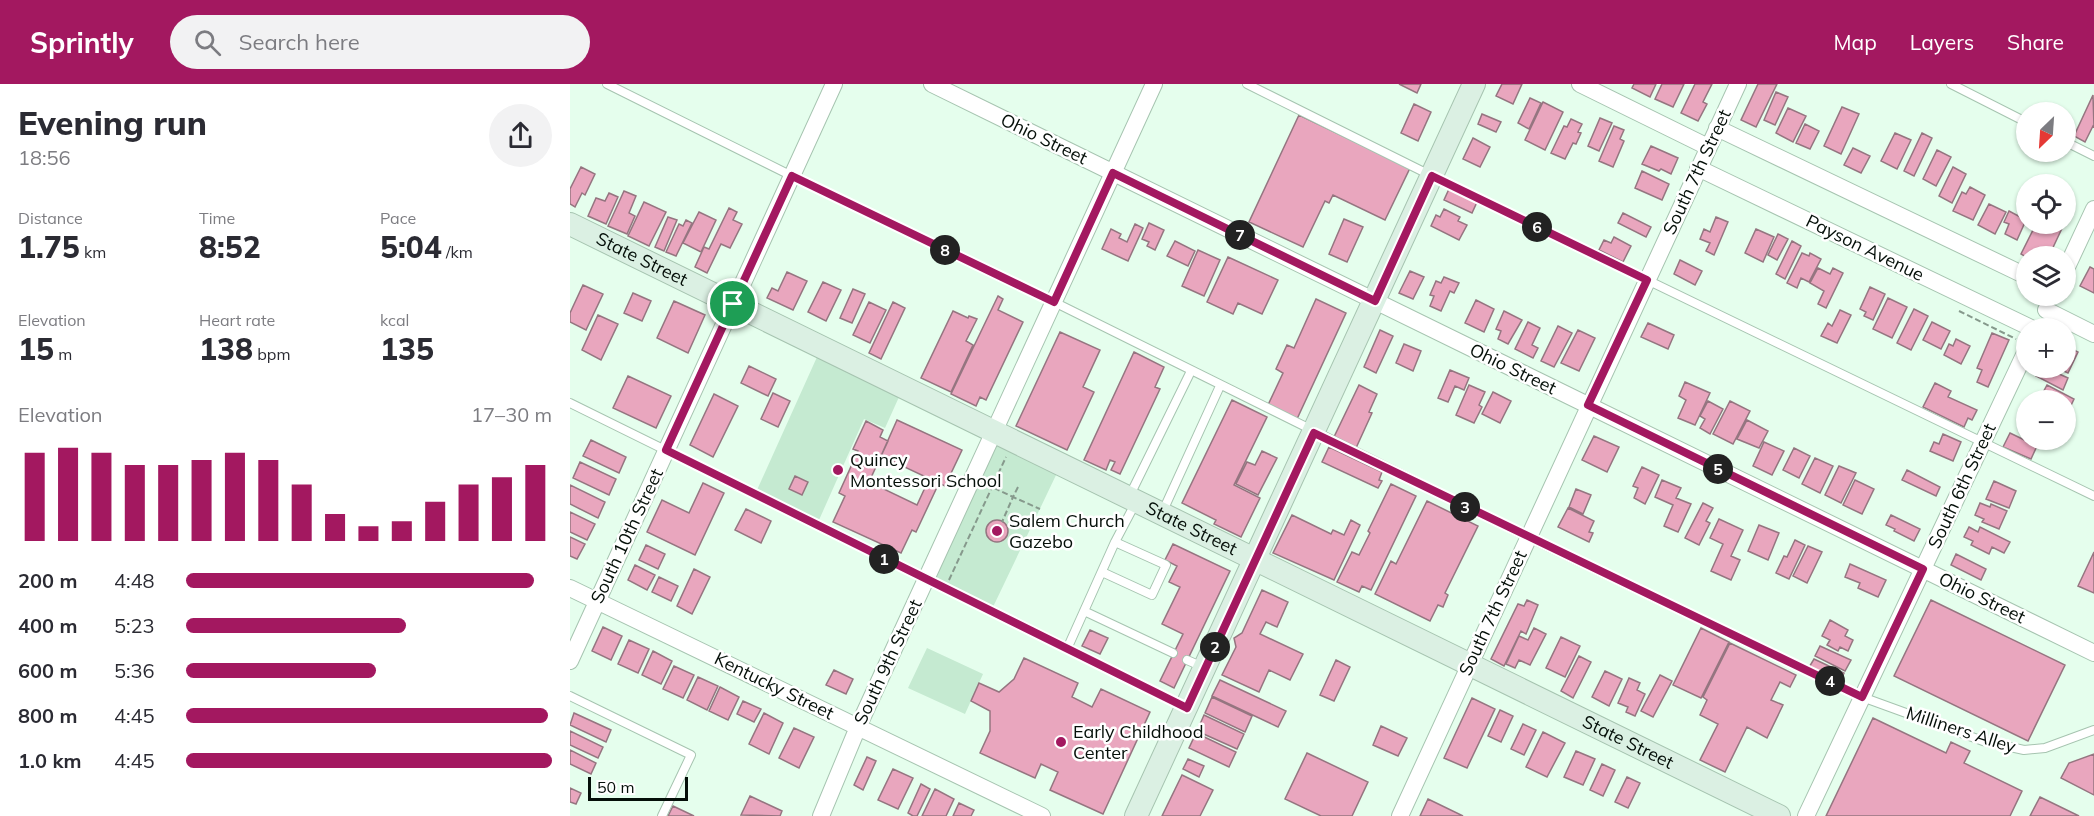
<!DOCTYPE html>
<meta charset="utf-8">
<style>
body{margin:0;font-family:Mulish,sans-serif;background:#f2f2f3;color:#2b2b33;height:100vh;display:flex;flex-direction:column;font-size:22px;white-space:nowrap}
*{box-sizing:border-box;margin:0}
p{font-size:20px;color:#7c7c81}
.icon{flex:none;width:33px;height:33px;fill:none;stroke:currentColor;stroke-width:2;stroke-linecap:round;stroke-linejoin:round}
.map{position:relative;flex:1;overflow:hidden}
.drawer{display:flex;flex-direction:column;background:#fff;width:570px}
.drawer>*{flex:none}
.needle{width:39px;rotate:205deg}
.buttons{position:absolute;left:1446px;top:18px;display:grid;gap:12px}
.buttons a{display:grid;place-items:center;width:60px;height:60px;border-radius:50%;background:#fff;box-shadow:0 2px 4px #0004;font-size:30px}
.scale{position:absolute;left:18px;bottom:15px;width:100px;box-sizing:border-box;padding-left:6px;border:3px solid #050f09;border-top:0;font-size:16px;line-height:21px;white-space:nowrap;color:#050f09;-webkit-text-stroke:4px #fff;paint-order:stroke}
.pin{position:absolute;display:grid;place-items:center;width:51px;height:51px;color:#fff;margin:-26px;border:3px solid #fff;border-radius:50%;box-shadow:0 2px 6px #0007}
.km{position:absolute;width:30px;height:30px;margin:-15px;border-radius:50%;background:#222;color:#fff;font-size:16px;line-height:30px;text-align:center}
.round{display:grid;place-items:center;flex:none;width:63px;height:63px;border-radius:32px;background:#f2f2f3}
.head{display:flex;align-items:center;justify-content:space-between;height:102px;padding:0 18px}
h1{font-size:33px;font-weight:800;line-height:45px}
.figures{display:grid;grid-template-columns:repeat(3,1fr);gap:9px;height:102px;padding:6px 18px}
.figures div{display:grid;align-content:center}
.figures b{font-size:30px;font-weight:800}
.figures small{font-size:16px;font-weight:400}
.figures p{font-size:16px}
.chart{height:168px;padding:12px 18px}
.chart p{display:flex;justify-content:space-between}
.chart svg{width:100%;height:108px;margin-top:6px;stroke:#a31860;stroke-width:6}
ul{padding:0 18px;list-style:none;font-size:20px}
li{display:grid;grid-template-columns:96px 72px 1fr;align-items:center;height:45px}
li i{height:15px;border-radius:8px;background:#a31860}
header{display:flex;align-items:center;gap:36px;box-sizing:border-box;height:84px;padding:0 30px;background:#a31860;color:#fff}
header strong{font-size:28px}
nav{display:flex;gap:33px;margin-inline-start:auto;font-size:21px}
.search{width:420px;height:54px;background:#f2f2f3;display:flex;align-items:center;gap:15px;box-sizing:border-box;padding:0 21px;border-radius:33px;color:#7c7c81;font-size:22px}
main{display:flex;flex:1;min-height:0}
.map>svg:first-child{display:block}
.green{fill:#c5ead1}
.building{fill:#e9a6be;stroke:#957580;stroke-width:1.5}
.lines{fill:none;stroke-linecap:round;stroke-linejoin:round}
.lane-casing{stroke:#a6c4b0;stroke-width:10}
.street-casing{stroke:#a6c4b0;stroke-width:18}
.secondary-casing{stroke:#a6c4b0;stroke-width:24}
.path{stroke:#86998c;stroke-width:2;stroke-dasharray:6 3;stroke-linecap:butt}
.lane{stroke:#fff;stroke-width:8}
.street{stroke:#fff;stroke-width:16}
.secondary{stroke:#dbf0e3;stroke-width:22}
.route-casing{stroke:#fff;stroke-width:12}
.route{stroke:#a31860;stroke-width:8}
.poi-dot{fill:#a31860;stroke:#fff;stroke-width:2}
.labels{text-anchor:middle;stroke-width:5;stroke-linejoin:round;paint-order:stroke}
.street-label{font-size:18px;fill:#050f09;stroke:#fff}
.poi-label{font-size:18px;fill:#050f09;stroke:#fff;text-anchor:start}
</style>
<header>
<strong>Sprintly</strong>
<div class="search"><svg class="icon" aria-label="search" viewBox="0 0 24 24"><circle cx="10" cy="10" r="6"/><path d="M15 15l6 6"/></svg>Search here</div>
<nav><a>Map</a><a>Layers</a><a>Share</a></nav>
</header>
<main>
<section class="drawer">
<div class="head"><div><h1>Evening run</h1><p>18:56</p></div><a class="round"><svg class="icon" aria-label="share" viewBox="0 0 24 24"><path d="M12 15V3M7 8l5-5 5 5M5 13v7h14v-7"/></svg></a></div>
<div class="figures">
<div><p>Distance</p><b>1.75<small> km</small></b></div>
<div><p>Time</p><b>8:52</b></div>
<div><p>Pace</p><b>5:04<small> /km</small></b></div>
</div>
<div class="figures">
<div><p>Elevation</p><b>15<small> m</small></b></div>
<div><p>Heart rate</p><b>138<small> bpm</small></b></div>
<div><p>kcal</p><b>135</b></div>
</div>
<div class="chart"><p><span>Elevation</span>17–30 m</p>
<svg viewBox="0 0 160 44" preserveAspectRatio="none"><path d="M5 44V8M15 44V6M25 44V8M35 44V13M45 44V13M55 44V11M65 44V8M75 44V11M85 44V21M95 44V33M105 44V38M115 44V36M125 44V28M135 44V21M145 44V18M155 44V13"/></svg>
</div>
<ul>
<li><b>200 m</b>4:48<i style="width:95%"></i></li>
<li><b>400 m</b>5:23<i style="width:60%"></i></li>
<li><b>600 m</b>5:36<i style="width:52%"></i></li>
<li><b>800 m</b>4:45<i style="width:99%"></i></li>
<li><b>1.0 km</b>4:45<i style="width:100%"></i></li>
</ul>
</section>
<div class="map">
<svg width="1524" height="732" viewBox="0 0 1524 732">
<rect width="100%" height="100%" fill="#e5feed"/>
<path class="green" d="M247,273L329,313L315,344L294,335L249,436L187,406Z
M427,361L487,389L423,523L364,495Z
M357,564L413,590L395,630L338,604Z"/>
<path class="building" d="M829,0H851L847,9Z
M932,0H952L943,20L926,12Z
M1064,0H1086L1080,13L1062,4Z
M1092,0H1114L1103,23L1085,15Z
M1125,0H1142L1133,18L1137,20L1128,37L1111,29Z
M1188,0H1207L1186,43L1171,36Z
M1206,8L1218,13L1205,41L1194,36Z
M1523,11L1524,43L1523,42L1515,58L1504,52Z
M960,14L971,19L959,45L948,39Z
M973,18L993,28L975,66L955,56Z
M844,20L861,28L848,57L831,49Z
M1272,23L1289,30L1271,70L1254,62Z
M1218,24L1236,32L1223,58L1206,49Z
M912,30L931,38L926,48L908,40Z
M729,31L840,84L815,136L763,111L759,119L755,117L733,163L679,138Z
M1030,34L1042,39L1029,67L1018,62Z
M1001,35L1012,40L1008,48L1011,49L1006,60L1003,59L995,75L981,69L994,42L997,43Z
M1235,40L1249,47L1240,65L1226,59Z
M1044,42L1054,46L1050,55L1054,57L1043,83L1029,77Z
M1325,49L1341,56L1327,85L1311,77Z
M1352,49L1362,54L1344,92L1334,87Z
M903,54L920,63L910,83L893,75Z
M1081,62L1108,74L1101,90L1091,85L1089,87L1072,80Z
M1283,64L1300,72L1291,89L1274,81Z
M1367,66L1381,73L1366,102L1353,95Z
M11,83L25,90L15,111L12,109L5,123L0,120V105Z
M1383,83L1396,90L1382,119L1369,112Z
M1072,87L1099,100L1092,116L1065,104Z
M1400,103L1415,111L1403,136L1383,127L1392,108L1396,110Z
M879,105L907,118L902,129L874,116Z
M54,107L66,112L59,129L65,132L57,150L38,142Z
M39,109L48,113L36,140L18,132L26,114L35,117Z
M74,118L96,128L79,162L58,152Z
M1419,120L1436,128L1425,150L1408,141Z
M159,124L167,128L163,136L172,140L160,164L151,160L137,189L125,183L134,163L139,165Z
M874,125L890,133L888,137L897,141L889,156L861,142L866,131L870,133Z
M1439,127L1456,136L1447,156L1435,150L1439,140L1434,138Z
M129,128L146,136L131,168L113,159Z
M1053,129L1081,143L1076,153L1048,139Z
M98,133L107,136L94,167L85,163Z
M1146,133L1158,138L1144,171L1136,167L1140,159L1130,155L1134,145L1140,148Z
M774,135L793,143L777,178L759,170Z
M116,136L122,139L106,172L96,168L109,140L113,142Z
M579,139L594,146L585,166L577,162L579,158L572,155Z
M565,140L573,144L558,177L532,165L541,145L551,150L549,154L557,158Z
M1466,140H1494L1479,172L1456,173L1451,170Z
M1186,145L1204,153L1193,178L1175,169Z
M1208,150L1218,155L1207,176L1198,171Z
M1044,153L1061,162L1053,178L1029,166L1034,156L1041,159Z
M605,157L625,167L618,182L597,172Z
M1222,157L1231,162L1215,195L1206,190Z
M628,166L650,176L634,212L612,202Z
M1232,169L1239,172L1240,169L1251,175L1239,198L1231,194L1227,204L1217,199Z
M658,173L708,196L692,230L668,219L663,230L637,218Z
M1110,176L1132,187L1125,201L1104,190Z
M1520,183L1524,185V209L1510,202Z
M1248,184L1260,190L1263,184L1273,189L1256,224L1248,220L1254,207L1240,199Z
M840,187L854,193L843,215L829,209Z
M217,188L237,197L223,226L197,214L202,204L208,207Z
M874,193L889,199L884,209L880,207L871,227L860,222L864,212L860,211L866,197L871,199Z
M253,198L271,206L256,237L238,228Z
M13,201L33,210L16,246L0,238V229Z
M1300,203L1315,210L1303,236L1294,232L1296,228L1290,225Z
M283,205L295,210L282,239L270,234Z
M63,209L81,217L72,237L54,229Z
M428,212L433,215L428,226L453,238L416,316L410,313L406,322L381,310Z
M1318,214L1337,223L1322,254L1303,245Z
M746,215L776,229L727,335L698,321L713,289L706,285L717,261L724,264Z
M906,216L924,225L914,248L895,239Z
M104,217L135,231L118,269L87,254Z
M299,218L316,226L300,259L283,251Z
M323,218L335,224L311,275L299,269Z
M1344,225L1358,232L1341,266L1327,259Z
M1270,226L1281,231L1267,259L1251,252L1258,239L1262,242Z
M383,227L398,234L399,232L407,235L396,257L403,261L381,308L351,294Z
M934,227L952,236L938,260L928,255L931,247L926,245Z
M28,231L48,240L31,276L12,266Z
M958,238L970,244L962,261L968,264L963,274L945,265Z
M1362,238L1380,247L1371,265L1353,256Z
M1078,239L1104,251L1098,265L1071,253Z
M988,242L1002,249L984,283L971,277Z
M810,246L823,252L806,289L794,283Z
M1008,246L1025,254L1009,287L991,279Z
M490,248L530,266L513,303L524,308L497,366L446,342Z
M1422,249L1439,256L1418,303L1407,298L1412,286L1407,284Z
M1386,255L1400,262L1391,280L1374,271L1379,260L1383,262Z
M834,260L851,267L843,287L826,279Z
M1496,262L1508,268L1498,289L1487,284H1496Z
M564,268L594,283L585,303L590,305L550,390L541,386L545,378L540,376L536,386L514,376Z
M179,282L206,295L198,312L171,299Z
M1471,284H1476L1498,294L1493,306L1466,292Z
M880,286L899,294L894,306L885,302L878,318L868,314Z
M58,292L101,312L86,344L43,324Z
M1115,298L1140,309L1125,341L1108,334L1116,316L1109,312Z
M1365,299L1381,307L1378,313L1407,326L1402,336L1398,334L1394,343L1353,323Z
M789,301L807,310L799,328L802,329L786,364L764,353Z
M899,301L915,308L909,321L912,323L904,339L886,331Z
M1477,301L1504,315L1496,332V316H1469Z
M923,308L941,317L930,339L912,330Z
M203,309L220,317L208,343L191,335Z
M144,310L168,322L143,373L120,361Z
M662,316L697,333L664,401L690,414L671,453L644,440L646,436L612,419Z
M1138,317L1153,325L1140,350L1130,344L1135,335L1130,332Z
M1160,317L1180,327L1163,360L1143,350Z
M327,336L392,366L375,402L311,372Z
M1177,336L1198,347L1189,364L1167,355Z
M296,337L313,346L310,353L318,357L299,398L347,421L359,395L369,399L346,448L342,446L331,469L263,438L275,412L269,409L288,367L283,365Z
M1440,349L1467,362L1461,375L1433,363Z
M1373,350L1391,358L1383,377L1360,367L1364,358L1369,360Z
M1024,352L1049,363L1037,388L1012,376Z
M21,356L56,373L49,389L13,372Z
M1194,358L1214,367L1202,391L1183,382Z
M759,363L812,388L809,396L812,397L808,404L752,378Z
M1224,364L1240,372L1229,394L1213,386Z
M692,367L707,374L688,411L666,400L677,378L685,381Z
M1245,374L1263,382L1250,409L1232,400Z
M10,378L46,395L39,411L3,394Z
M1269,382L1286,389L1271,419L1255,411Z
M1072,383L1089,391L1075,420L1064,414L1068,404L1063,402Z
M1337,386L1370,403L1366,412L1332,396Z
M225,392L238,398L232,411L219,405Z
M1092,396L1111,404L1106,414L1121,420L1108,448L1094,442L1103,421L1085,413Z
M1285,396L1304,405L1292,430L1273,421Z
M1424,397L1446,407L1439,424L1416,415Z
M133,399L154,409L125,471L77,448L92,416L119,429Z
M821,400L846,412L801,506L792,502L789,508L767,498L782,468L789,471L800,449L798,447Z
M0,401L35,418L28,434L0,420Z
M1006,405L1021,411L1013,430L999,423Z
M857,417L908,442L875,509L878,511L873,523L868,521L860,537L805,510L821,477L826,480Z
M1133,419L1143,424L1136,437L1140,439L1129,461L1115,454Z
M1410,419L1420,423L1421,420L1437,427L1429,445L1412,438L1414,435L1405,431Z
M998,424L1024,437L1019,448L1023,449L1019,458L988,443Z
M176,425L201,437L191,459L165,446Z
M0,428L25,440L17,456L0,448Z
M722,431L761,450L763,446L774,451L781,436L790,441L764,496L703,469Z
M1321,431L1350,445L1344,457L1324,447L1325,445L1316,441Z
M1149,435L1173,446L1161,472L1170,476L1161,496L1141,487L1153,460L1140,454Z
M416 447a11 11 0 1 1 22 0a11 11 0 1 1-22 0Z
M1189,441L1209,449L1198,476L1178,467Z
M1399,443L1408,448L1410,443L1440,458L1434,469L1422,463L1419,470L1401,461L1403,457L1394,453Z
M0,453L15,460L7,475L0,472Z
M1225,456L1235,461L1219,495L1206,489L1214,472L1217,473Z
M603,460L660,487L604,604L590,597L613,550L592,540L610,503L599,498L607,482L595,476Z
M76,461L95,470L88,485L69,476Z
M1238,462L1252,468L1237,499L1223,492Z
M1524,468V509L1508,502Z
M1386,470L1416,485L1411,496L1381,481Z
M1280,480L1316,496L1308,513L1288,504L1290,499L1275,493Z
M65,481L85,491L77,506L58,496Z
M124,485L140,493L122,530L107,522Z
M89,493L108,502L101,517L82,508Z
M692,506L718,518L707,543L696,538L690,550L733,570L720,596L699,586L689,608L652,591L666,563L664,554L672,549Z
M957,516L968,521L956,550L951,547L934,582L921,575L948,520L954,522Z
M1361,516L1495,581L1458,657L1324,592Z
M1260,536L1278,546L1275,552L1283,556L1278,567L1270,563L1268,567L1257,561L1260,556L1252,552Z
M33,543L52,552L41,576L22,567Z
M964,544L976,550L960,581L949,576L945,584L936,580L949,552L958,556Z
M1131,544L1159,558L1131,614L1103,601Z
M520,546L538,554L530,570L512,562Z
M991,553L1010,562L995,593L976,584Z
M59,556L79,565L68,589L48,580Z
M1160,559L1226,591L1220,603L1210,598L1201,616L1213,621L1197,654L1177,643L1155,688L1130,676L1148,640L1130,631L1137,616L1133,613Z
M1250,562L1281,576L1275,587L1245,572Z
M83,567L102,577L91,600L72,591Z
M1009,572L1021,578L1003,614L991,607Z
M454,574L508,599L502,613L522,623L531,605L580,628L533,730L480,706L488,688L471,680L465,694L410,669L420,647V627L401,617L409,599L429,608L444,595Z
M1244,575L1274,589L1269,600L1238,585Z
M766,576L780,583L764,617L750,611Z
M104,582L124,591L113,614L93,605Z
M264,586L283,595L276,610L256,601Z
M1035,587L1052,595L1039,622L1022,613Z
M1090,591L1102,597L1083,633L1071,627Z
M128,593L148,602L137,626L117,616Z
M1059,594L1070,599L1067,606L1075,610L1065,632L1056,628L1058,623L1048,619Z
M650,596L716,627L708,643L642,612Z
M150,603L169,613L158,636L139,627Z
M642,613L682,632L675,648L635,629Z
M902,614L925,625L897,684L874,674Z
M173,617L191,625L184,638L167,630Z
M930,626L943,632L931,658L918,652Z
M4,629L41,646L36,658L0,641Z
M194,629L213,639L199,670L179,660Z
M634,631L674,650L667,665L627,647Z
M1303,634L1376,669L1381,658L1400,667L1394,679L1452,707L1440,732H1256Z
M953,640L966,646L954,671L941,665Z
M811,642L837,654L828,672L803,661Z
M224,644L244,653L229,684L209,674Z
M0,647L33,663L28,674L0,661Z
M973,648L995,659L977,693L956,683Z
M626,649L666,668L659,683L619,664Z
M0,666L26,679L21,690L0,680Z
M1006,667L1025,675L1013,701L994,693Z
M737,669L798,698L782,732H751L715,715Z
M1524,670V711L1491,694L1499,679Z
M297,673L306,677L293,706L284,701Z
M618,675L634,682L629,693L613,685Z
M1032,680L1045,686L1033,712L1020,706Z
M323,685L343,694L328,725L308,716Z
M612,691L643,706L630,732H592Z
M1057,693L1070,699L1058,724L1045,718Z
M351,700L360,705L347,732H343L338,729Z
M0,704L11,709L6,720L0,718Z
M365,705L384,715L376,732H352Z
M180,712L212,727L210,732L171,731Z
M1470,713L1509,732H1460Z
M858,715L893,732H850Z
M389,719L404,726L401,732H383Z
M103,722L124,732H98Z"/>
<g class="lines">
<g class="lane-casing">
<path id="lane" d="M37,0L222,92L484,218L958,453L1292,613L1413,657L1454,666L1475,664L1524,646
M677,0L862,92L1524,412
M1381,0L1456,38
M1496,58L1524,72
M0,319L614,622
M559,413L621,287
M592,429L650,302
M532,488L582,511L596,481L545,458
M514,527L603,569
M497,565L545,458L566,418
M617,576L633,583
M0,612L121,671L92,732"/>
</g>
<g class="street-casing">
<path id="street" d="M362,0L1524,569
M1010,0L1138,63
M1147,44L1456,192
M1128,84L1461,244
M1496,185L1524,125
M1476,226L1524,250
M0,504L472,732
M0,577L264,0
M251,732L288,643L584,0
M830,732L1168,0
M1236,732L1456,267"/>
</g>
<g class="secondary-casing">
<g id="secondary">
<path id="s1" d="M0,140L1209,732"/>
<path d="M566,732L904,0"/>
</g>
</g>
<path class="path" d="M1389,227L1446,255
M416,400L443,413L432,438
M448,403L443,413L470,425
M379,496L436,373"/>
<use href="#lane" class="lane"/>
<use href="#street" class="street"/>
<use href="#secondary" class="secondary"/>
</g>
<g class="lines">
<g class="route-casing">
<path id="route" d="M543,89L805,217L862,92L1077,196L1018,321L1353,485L1292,613L744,349L617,624L96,366L222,92L484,218Z"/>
</g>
<use href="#route" class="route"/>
</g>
<g class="poi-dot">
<circle cx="268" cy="386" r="6"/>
<circle cx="427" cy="447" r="6"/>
<circle cx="491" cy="658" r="6"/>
</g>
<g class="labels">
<g class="street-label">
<text transform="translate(474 55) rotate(26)" y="6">Ohio Street</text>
<text transform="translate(1127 88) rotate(-65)" y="6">South 7th Street</text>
<text transform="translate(1295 164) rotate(26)" y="6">Payson Avenue</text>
<text dy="6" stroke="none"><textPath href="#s1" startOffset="80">State Street</textPath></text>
<text transform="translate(943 285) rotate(26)" y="6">Ohio Street</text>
<text transform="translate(1392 402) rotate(-65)" y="6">South 6th Street</text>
<text dy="6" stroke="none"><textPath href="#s1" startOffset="692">State Street</textPath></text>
<text transform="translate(57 452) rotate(-65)" y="6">South 10th Street</text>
<text transform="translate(1412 514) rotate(26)" y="6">Ohio Street</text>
<text transform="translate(923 529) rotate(-65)" y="6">South 7th Street</text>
<text transform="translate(318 578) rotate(-65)" y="6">South 9th Street</text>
<text transform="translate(204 602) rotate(26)" y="6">Kentucky Street</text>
<text transform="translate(1391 646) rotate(18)" y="6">Milliners Alley</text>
<text dy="6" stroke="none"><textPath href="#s1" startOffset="1178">State Street</textPath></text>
</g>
<g class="poi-label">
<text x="280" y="382">Quincy<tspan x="280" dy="21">Montessori School</tspan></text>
<text x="439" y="443">Salem Church<tspan x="439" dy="21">Gazebo</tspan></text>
<text x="503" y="654">Early Childhood<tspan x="503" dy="21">Center</tspan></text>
</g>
</g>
</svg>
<div class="buttons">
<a><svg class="needle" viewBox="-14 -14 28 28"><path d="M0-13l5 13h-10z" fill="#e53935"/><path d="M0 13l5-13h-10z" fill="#7c7c81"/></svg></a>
<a><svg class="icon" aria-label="locate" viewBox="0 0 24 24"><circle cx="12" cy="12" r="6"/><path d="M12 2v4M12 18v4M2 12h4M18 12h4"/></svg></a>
<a><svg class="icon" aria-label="layers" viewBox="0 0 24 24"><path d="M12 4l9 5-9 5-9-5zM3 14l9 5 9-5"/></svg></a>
<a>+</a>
<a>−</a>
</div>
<div class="scale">50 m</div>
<div class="pin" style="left:163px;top:220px;background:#1e9e55"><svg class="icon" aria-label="arrive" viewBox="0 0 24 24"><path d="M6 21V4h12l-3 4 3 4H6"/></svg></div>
<b class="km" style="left:314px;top:475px">1</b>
<b class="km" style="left:645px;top:563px">2</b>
<b class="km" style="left:895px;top:423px">3</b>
<b class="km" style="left:1260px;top:597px">4</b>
<b class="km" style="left:1148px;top:385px">5</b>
<b class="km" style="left:967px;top:143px">6</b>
<b class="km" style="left:670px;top:151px">7</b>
<b class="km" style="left:375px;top:166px">8</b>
</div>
</main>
